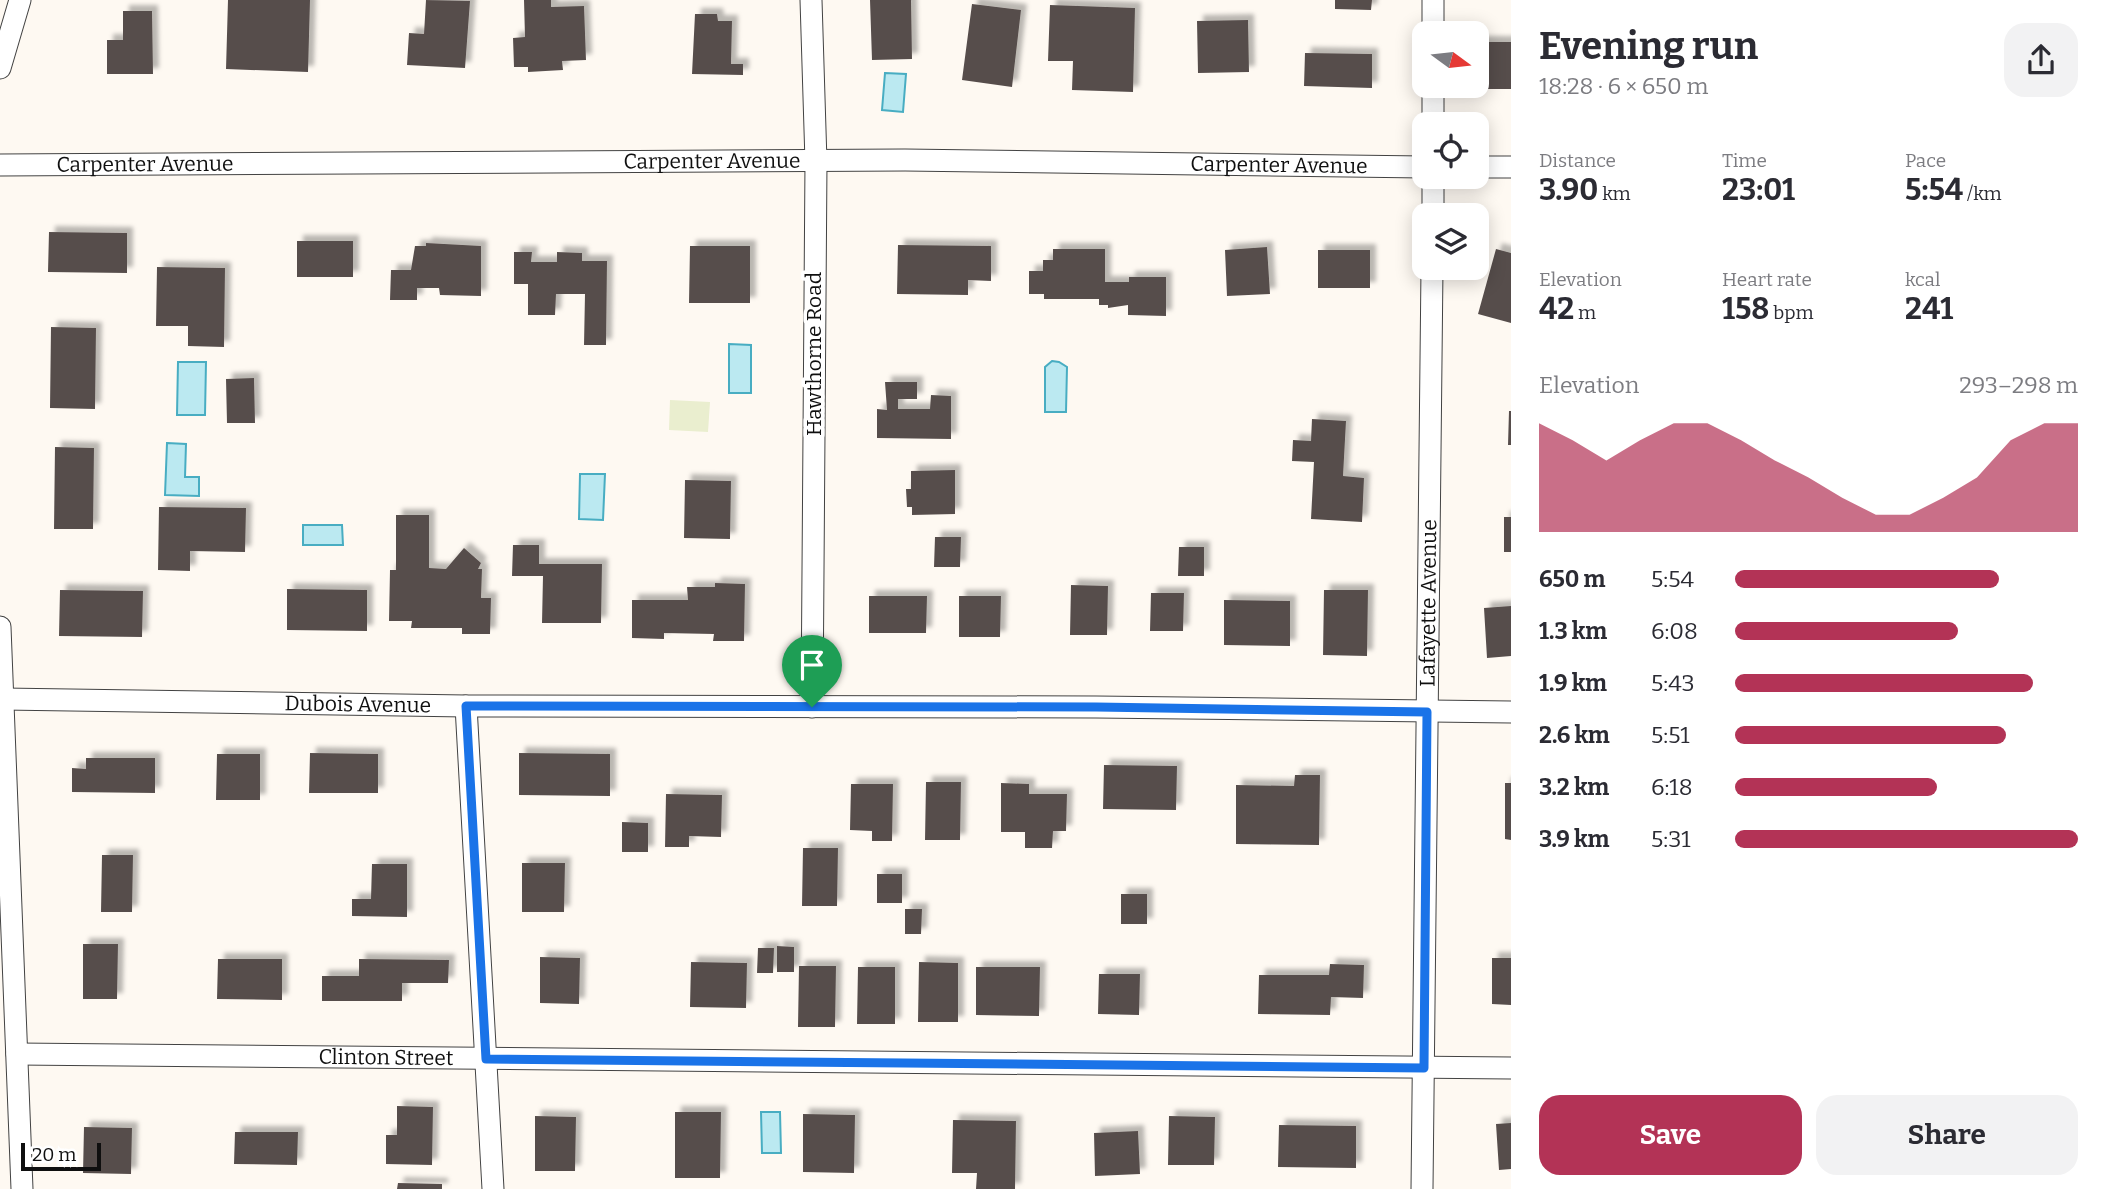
<!DOCTYPE html>
<meta charset="utf-8">
<style>
body{margin:0;font-family:Bitter,serif;background:#f2f2f3;color:#2b2b33;height:100vh;display:flex;flex-direction:column;font-size:26px;white-space:nowrap}
*{box-sizing:border-box;margin:0}
p{font-size:23px;color:#7c7c81}
.icon{flex:none;width:38px;height:38px;fill:none;stroke:currentColor;stroke-width:2;stroke-linecap:round;stroke-linejoin:round}
.map{position:relative;flex:1;overflow:hidden}
.drawer{display:flex;flex-direction:column;background:#fff;width:595px}
.drawer>*{flex:none}
.needle{width:46px;rotate:105deg}
.fabs{position:absolute;left:1412px;top:21px;display:grid;gap:14px}
.fabs a{display:grid;place-items:center;width:77px;height:77px;border-radius:14px;background:#fff;box-shadow:0 4px 18px #0003;font-size:35px}
.scale{position:absolute;left:21px;bottom:18px;width:80px;box-sizing:border-box;padding-left:7px;border:4px solid #0f0f0f;border-top:0;font-size:19px;line-height:24px;white-space:nowrap;color:#0f0f0f;-webkit-text-stroke:5px #fff;paint-order:stroke}
.pin{position:absolute;display:grid;place-items:center;width:60px;height:60px;color:#fff;margin:-72px -30px;border-radius:50% 50% 50% 0;rotate:-45deg;box-shadow:0 0 7px #0007}
.pin .icon{rotate:45deg}
.round{display:grid;place-items:center;flex:none;width:74px;height:74px;border-radius:21px;background:#f2f2f3}
.summary{display:flex;align-items:center;justify-content:space-between;height:119px;padding:0 28px}
h1{font-size:38px;font-weight:700;line-height:52px}
.figures{display:grid;grid-template-columns:repeat(3,1fr);gap:10px;height:119px;padding:7px 28px}
.figures div{display:grid;align-content:center}
.figures b{font-size:30px;font-weight:700}
.figures small{font-size:19px;font-weight:400}
.figures p{font-size:19px}
.chart{height:196px;padding:14px 28px}
.chart p{display:flex;justify-content:space-between}
.chart svg{width:100%;height:126px;margin-top:7px;fill:#b33356;opacity:.7}
.action{display:flex;gap:14px;margin-top:auto;padding:14px 28px}
.action a{flex:1;height:80px;border-radius:21px;background:#b33356;color:#fff;font-size:28px;font-weight:700;line-height:80px;text-align:center}
.action a+a{background:#f2f2f3;color:#2b2b33}
ul{padding:0 28px;list-style:none;font-size:23px}
li{display:grid;grid-template-columns:112px 84px 1fr;align-items:center;height:52px}
li i{height:18px;border-radius:9px;background:#b33356}
main{display:flex;flex:1;min-height:0}
.map>svg:first-child{display:block}
.pitch{fill:#eaeecf}
.water{fill:#bbe9f1;stroke:#48adc2;stroke-width:2}
.building{fill:#574e4c;filter:url(#shadow)}
.lines{fill:none;stroke-linecap:round;stroke-linejoin:round}
.minor-casing{stroke:#424242;stroke-width:23}
.minor{stroke:#fff;stroke-width:21}
.route-casing{stroke:#fff;stroke-width:14}
.route{stroke:#1a73e8;stroke-width:9}
.labels{text-anchor:middle;stroke-width:7;stroke-linejoin:round;paint-order:stroke}
.street-label{font-size:21px;fill:#0f0f0f;stroke:#fff}
</style>
<main>
<div class="map">
<svg width="1511" height="1189" viewBox="0 0 1511 1189">
<defs>
<filter id="shadow"><feDropShadow dx="6" dy="-6" stdDeviation="2" flood-color="#0004"/></filter>
</defs>
<rect width="100%" height="100%" fill="#fef9f2"/>
<path class="pitch" d="M670,400L710,402L708,432L669,430Z"/>
<path class="water" d="M885,73L906,74L903,112L882,110Z
M729,344L751,345V393H729Z
M1052,361L1059,362L1067,367L1066,412H1045V367Z
M178,362H206L205,415H177Z
M167,443L186,444L185,477H199V496L165,495Z
M580,474H605L603,520L579,519Z
M303,525H342L343,545H303Z
M761,1112H780L781,1153H762Z"/>
<path class="building" d="M228,0H310L308,72L226,69Z
M426,0L470,1L465,68L407,65L409,33L424,34Z
M524,0H551V7L584,6L586,60L562,61L563,70L528,72V67H514L513,38L525,37Z
M870,0H911L912,59L872,60Z
M1335,0H1372L1371,10L1335,9Z
M972,4L1021,10L1012,87L962,80Z
M1050,5L1135,8L1133,92L1072,90L1073,61H1048Z
M123,11H152L153,74H107V40H123Z
M695,14H717L718,21H732L731,64H743V75L692,74Z
M1248,20L1249,72L1198,73L1197,21Z
M1477,42H1511V89H1476Z
M1305,53L1372,54V88L1304,86Z
M49,232L127,233V273L48,272Z
M297,241H353V277H297Z
M426,243L481,246V296L440,295L439,288H417V300H390L391,270H411L415,246H426Z
M898,245L991,246V281L968,280V295L897,294Z
M690,246H750V303H689Z
M1267,247L1270,294L1227,296L1225,250Z
M1053,249H1105V282H1129V277H1166V316L1128,315V305L1108,308V305H1099V299H1044V294H1029V271H1043V260H1053Z
M1496,249L1511,253V323L1478,314Z
M1318,250H1370V288H1318Z
M514,252H532L531,262H557V252L582,253V261H607L606,345H584L585,294H556L555,315H528V284H514Z
M157,267L225,268L224,347L188,346V326H156Z
M51,327L96,328L95,409L50,408Z
M254,378L255,423H227L226,379Z
M885,382H917V399H898V409H930L931,395L951,396V439L877,438V409L887,410Z
M1509,411H1511V445H1508Z
M1312,419L1346,421L1343,476L1364,478L1362,522L1311,519L1314,462L1292,461L1293,440L1311,441Z
M55,447L94,448L93,529H54Z
M955,470V514L912,515V507H907L906,489H911V471Z
M685,480L731,481L730,539L684,538Z
M159,507L246,508L245,552L190,551V571L158,570Z
M396,515H429V568L446,569L464,548L481,563L478,569H482L481,598H491L490,634H462V628H411L412,621H389L390,570H396Z
M1504,517H1511V552H1504Z
M935,537H961L960,567H934Z
M513,545H539V564H602L601,623H542L543,576H512Z
M1179,547H1204V576H1178Z
M715,583L745,584L744,641H713L714,634L664,633V639L632,638V600H688L687,587H715Z
M1071,585L1108,586L1107,635H1070Z
M287,589L367,590V631L287,630Z
M60,590L143,591L142,637L59,636Z
M1324,590H1368L1367,656L1323,655Z
M1151,593H1184L1183,631H1150Z
M869,596H927L926,633H869Z
M959,596H1001L1000,637H959Z
M1224,600L1290,601V646L1224,645Z
M1511,606V656L1487,658L1484,608Z
M310,753L378,754V793H309Z
M519,753L610,754V796L519,795Z
M217,754H260V800H216Z
M86,758H155V793L72,792V768L86,769Z
M1104,765L1177,766L1176,810L1103,809Z
M1295,775H1320L1319,845L1236,844V785L1294,786Z
M926,782H961L960,840H925Z
M1001,783L1029,784V794H1067L1066,831H1053L1052,848H1025V832H1001Z
M1505,783H1511V840L1505,839Z
M851,784H893L892,841H872V831L850,830Z
M666,794L722,795L721,837L689,836V847H665Z
M622,822L648,823V852H622Z
M803,848H838L837,906H802Z
M102,855H133L132,912H101Z
M522,863H565L564,912H522Z
M372,864H407V917L352,916V899H371Z
M877,874H902V903H877Z
M1121,894H1147V924H1121Z
M905,909H922L921,934H905Z
M83,944H118L117,999H83Z
M777,946L794,947V972H777Z
M758,948H774L773,973H757Z
M540,957L580,958L579,1004L540,1003Z
M1492,958H1511V1005L1492,1004Z
M218,959H282V1000L217,999Z
M359,959L449,960L448,983H402V1001H322V976H359Z
M691,962L747,963L746,1008L690,1007Z
M919,962L958,963V1022H918Z
M1330,964L1364,965L1363,998L1331,997L1330,1015L1258,1014L1259,975H1329Z
M799,966H836L835,1027H798Z
M858,967H895V1024H857Z
M976,967H1040L1039,1016L976,1015Z
M1099,974H1140L1139,1015L1098,1014Z
M397,1106L433,1107L432,1165L386,1164V1135H397Z
M675,1112H721L720,1178H675Z
M803,1114L855,1115L854,1173L803,1172Z
M535,1116L576,1117L575,1171H535Z
M1169,1116L1215,1117L1214,1165H1168Z
M953,1120L1016,1121L1015,1189H976L977,1173H952Z
M1511,1123V1169L1499,1170L1496,1124Z
M1279,1125L1356,1126V1168L1278,1167Z
M84,1127L132,1128L131,1174L83,1173Z
M1138,1131L1140,1174L1095,1176L1094,1133Z
M235,1132H298L297,1165L234,1164Z
M398,1183L442,1184V1189H397Z"/>
<g class="lines">
<g class="minor-casing">
<g id="minor">
<path d="M811,0L816,162L812,707"/>
<path d="M1433,0V33"/>
<path d="M0,68L20,0"/>
<path d="M1433,86V124"/>
<path id="s1" d="M0,165L905,160L1424,167"/>
<path d="M1477,167H1511"/>
<path d="M1433,215V177"/>
<path d="M0,627L22,1189"/>
<path id="s2" d="M3,699L466,706L1096,707L1511,712"/>
<path d="M466,706L493,1189"/>
<path id="s3" d="M17,1054L1511,1068"/>
<path id="s4" d="M1422,1189L1432,268"/>
</g>
</g>
<use href="#minor" class="minor"/>
</g>
<g class="lines">
<g class="route-casing">
<path id="route" d="M466,706L1096,707L1427,712L1424,1068L486,1059Z"/>
</g>
<use href="#route" class="route"/>
</g>
<g class="labels">
<g class="street-label">
<text dy="7" stroke="none"><textPath href="#s1" startOffset="712">Carpenter Avenue</textPath></text>
<text dy="7" stroke="none"><textPath href="#s1" startOffset="145">Carpenter Avenue</textPath></text>
<text dy="7" stroke="none"><textPath href="#s1" startOffset="1279">Carpenter Avenue</textPath></text>
<text transform="translate(814 354) rotate(-90)" y="7">Hawthorne Road</text>
<text dy="7" stroke="none"><textPath href="#s4" startOffset="586">Lafayette Avenue</textPath></text>
<text dy="7" stroke="none"><textPath href="#s2" startOffset="355">Dubois Avenue</textPath></text>
<text dy="7" stroke="none"><textPath href="#s3" startOffset="369">Clinton Street</textPath></text>
</g>
</g>
</svg>
<div class="fabs">
<a><svg class="needle" viewBox="-14 -14 28 28"><path d="M0-13l5 13h-10z" fill="#e53935"/><path d="M0 13l5-13h-10z" fill="#7c7c81"/></svg></a>
<a><svg class="icon" aria-label="locate" viewBox="0 0 24 24"><circle cx="12" cy="12" r="6"/><path d="M12 2v4M12 18v4M2 12h4M18 12h4"/></svg></a>
<a><svg class="icon" aria-label="layers" viewBox="0 0 24 24"><path d="M12 4l9 5-9 5-9-5zM3 14l9 5 9-5"/></svg></a>
</div>
<div class="scale">20 m</div>
<div class="pin" style="left:812px;top:707px;background:#1e9e55"><svg class="icon" aria-label="arrive" viewBox="0 0 24 24"><path d="M6 21V4h12l-3 4 3 4H6"/></svg></div>
</div>
<section class="drawer">
<div class="summary"><div><h1>Evening run</h1><p>18:28 · 6 × 650 m</p></div><a class="round"><svg class="icon" aria-label="share" viewBox="0 0 24 24"><path d="M12 15V3M7 8l5-5 5 5M5 13v7h14v-7"/></svg></a></div>
<div class="figures">
<div><p>Distance</p><b>3.90<small> km</small></b></div>
<div><p>Time</p><b>23:01</b></div>
<div><p>Pace</p><b>5:54<small> /km</small></b></div>
</div>
<div class="figures">
<div><p>Elevation</p><b>42<small> m</small></b></div>
<div><p>Heart rate</p><b>158<small> bpm</small></b></div>
<div><p>kcal</p><b>241</b></div>
</div>
<div class="chart"><p><span>Elevation</span>293–298 m</p>
<svg viewBox="0 0 160 44" preserveAspectRatio="none"><path d="M0 44V6L10 12L20 19L30 12L40 6L50 6L60 12L70 19L80 25L90 32L100 38L110 38L120 32L130 25L140 12L150 6L160 6V44z"/></svg>
</div>
<ul>
<li><b>650 m</b>5:54<i style="width:77%"></i></li>
<li><b>1.3 km</b>6:08<i style="width:65%"></i></li>
<li><b>1.9 km</b>5:43<i style="width:87%"></i></li>
<li><b>2.6 km</b>5:51<i style="width:79%"></i></li>
<li><b>3.2 km</b>6:18<i style="width:59%"></i></li>
<li><b>3.9 km</b>5:31<i style="width:100%"></i></li>
</ul>
<div class="action"><a>Save</a><a>Share</a></div>
</section>
</main>
